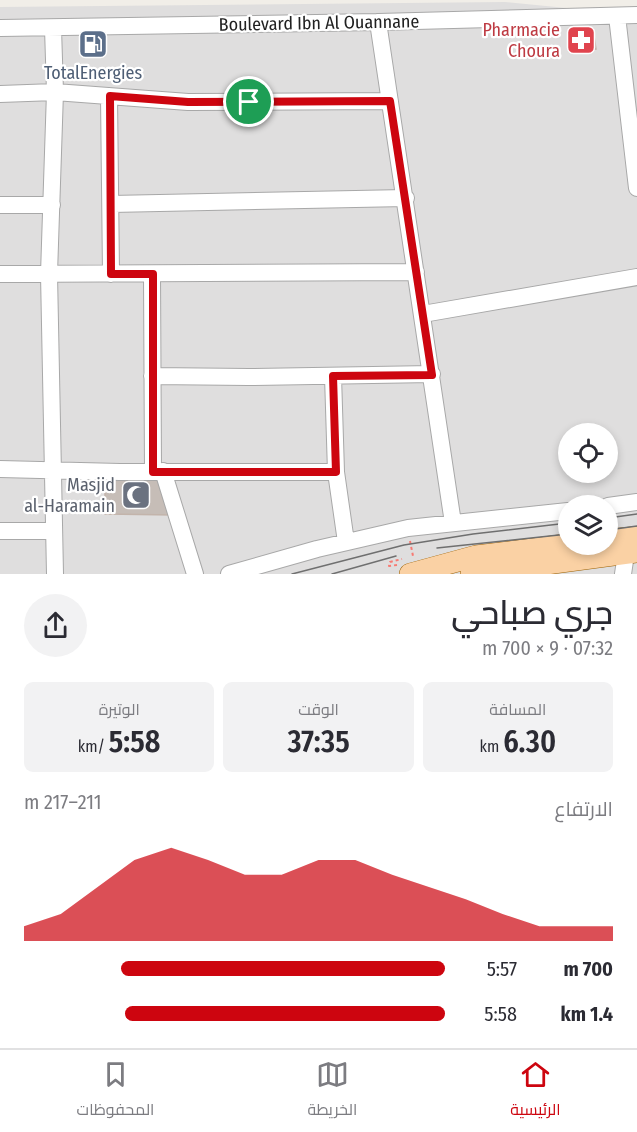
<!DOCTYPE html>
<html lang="ar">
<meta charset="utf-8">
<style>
body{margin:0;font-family:"Fira Sans Condensed",Cairo,sans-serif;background:#f2f2f3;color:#2b2b33;direction:rtl;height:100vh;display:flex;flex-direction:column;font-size:22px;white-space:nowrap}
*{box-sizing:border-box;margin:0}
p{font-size:20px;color:#7c7c81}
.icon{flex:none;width:33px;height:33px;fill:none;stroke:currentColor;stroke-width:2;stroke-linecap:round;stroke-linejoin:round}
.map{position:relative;height:574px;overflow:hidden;direction:ltr}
.sheet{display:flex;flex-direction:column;background:#fff;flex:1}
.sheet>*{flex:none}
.buttons{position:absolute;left:558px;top:423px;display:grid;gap:12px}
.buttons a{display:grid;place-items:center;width:60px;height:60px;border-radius:50%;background:#fff;box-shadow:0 3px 9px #0003;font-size:30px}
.pin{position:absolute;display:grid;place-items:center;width:51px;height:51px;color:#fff;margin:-26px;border:3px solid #fff;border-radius:50%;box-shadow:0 2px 6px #0007}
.round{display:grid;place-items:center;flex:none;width:63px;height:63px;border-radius:32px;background:#f2f2f3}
.headline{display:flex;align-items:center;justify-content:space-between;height:102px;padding:0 24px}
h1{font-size:33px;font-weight:600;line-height:45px}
.stats{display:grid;grid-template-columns:repeat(3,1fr);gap:9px;height:102px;padding:6px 24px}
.stats div{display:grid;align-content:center;border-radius:9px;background:#f2f2f3;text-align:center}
.stats b{font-size:30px;font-weight:600}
.stats small{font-size:16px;font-weight:400}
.stats p{font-size:16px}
.chart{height:168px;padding:12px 24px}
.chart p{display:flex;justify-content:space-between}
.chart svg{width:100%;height:108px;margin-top:6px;fill:#cd050f;opacity:.7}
ul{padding:0 24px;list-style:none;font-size:20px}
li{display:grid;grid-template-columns:96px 72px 1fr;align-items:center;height:45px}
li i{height:15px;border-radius:8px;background:#cd050f}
.tab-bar{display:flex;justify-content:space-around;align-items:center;height:84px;border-top:2px solid #e1e1e2;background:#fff;font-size:16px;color:#7c7c81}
.tab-bar a{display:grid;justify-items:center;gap:3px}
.tab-bar .selected{color:#cd050f}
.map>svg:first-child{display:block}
.residential{fill:#dfdede;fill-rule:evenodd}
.building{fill:#c6bdb7;stroke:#c3b4ab;stroke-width:1.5}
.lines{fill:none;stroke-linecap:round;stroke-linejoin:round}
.minor-casing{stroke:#a8a8a8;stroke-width:18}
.major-casing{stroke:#9b6104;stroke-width:22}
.path{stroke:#f77a73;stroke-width:2;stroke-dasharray:3 3;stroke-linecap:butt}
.minor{stroke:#fff;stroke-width:16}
.major{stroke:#fad1a4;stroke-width:21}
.tram{stroke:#6f6f6f;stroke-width:1.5}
.route-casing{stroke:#fff;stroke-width:12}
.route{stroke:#cd050f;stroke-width:8}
.labels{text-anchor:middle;stroke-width:4.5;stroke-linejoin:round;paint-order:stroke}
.street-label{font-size:18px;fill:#212121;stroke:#fff}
.health-label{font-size:18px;fill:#be3a42;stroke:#fff;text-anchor:end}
.service-label{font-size:18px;fill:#4e5e75;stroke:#fff}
.worship-label{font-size:18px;fill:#5b616d;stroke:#fff;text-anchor:end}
</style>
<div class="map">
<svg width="637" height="574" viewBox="0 0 637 574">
<rect width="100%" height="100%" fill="#f1eee8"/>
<path class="residential" d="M505,2L637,15V574H0V7ZM568,434H608V472H568ZM568,506H608V544H568Z"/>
<path class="building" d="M593,29L596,49L569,51L568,31Z
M99,40L100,46L86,47L85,42Z
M105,475H160L173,515L105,514Z"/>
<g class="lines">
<g class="minor-casing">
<path id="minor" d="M617,16L637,188
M378,22L453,523
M0,28L378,22L637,15
M53,28L55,92L49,274L55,574
M0,94L55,92L188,102L390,101
M109,96L111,274
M111,204L406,198
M0,205H52
M0,274L416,272
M152,274L153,472
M423,314L637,277
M152,376L249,377L432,374
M333,376L336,472L346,542
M0,469L120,472H336
M163,471L195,574
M608,506L637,502
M0,531H54
M229,574L317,549L408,528L568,511
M623,574L626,554"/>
</g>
<g class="major-casing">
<path id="major" d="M608,540L637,537
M410,574L476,556L572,544
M471,574L637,552"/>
</g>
<path class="path" d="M410,541L413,556
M397,565L389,566L390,562L402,559"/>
<use href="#minor" class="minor"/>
<use href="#major" class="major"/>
<path class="tram" d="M608,518L637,514
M608,530L637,526
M437,548L568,534
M292,574L404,545L473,534L568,523
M332,574L396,556"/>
</g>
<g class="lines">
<g class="route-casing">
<path id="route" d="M110,96L188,102L390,101L432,375L333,376L336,472H153V274H111Z"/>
</g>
<use href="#route" class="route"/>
</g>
<defs>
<g id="pharmacy-square" transform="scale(1.5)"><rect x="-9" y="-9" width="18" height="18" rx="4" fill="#e0444e" stroke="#fff"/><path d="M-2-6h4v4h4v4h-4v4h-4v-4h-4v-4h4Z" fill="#fff"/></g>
<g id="fuel-square" transform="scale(1.5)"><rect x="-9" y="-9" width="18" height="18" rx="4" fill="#5c6f8a" stroke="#fff"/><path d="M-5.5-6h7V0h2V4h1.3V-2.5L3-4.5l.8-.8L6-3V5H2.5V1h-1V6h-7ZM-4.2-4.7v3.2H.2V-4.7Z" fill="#fff"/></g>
<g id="mosque-square" transform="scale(1.5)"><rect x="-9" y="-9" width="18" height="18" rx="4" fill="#6b7280" stroke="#fff"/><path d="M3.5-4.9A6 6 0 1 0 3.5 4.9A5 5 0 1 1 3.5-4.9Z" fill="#fff"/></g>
</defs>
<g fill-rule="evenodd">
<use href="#pharmacy-square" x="581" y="40"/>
<use href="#fuel-square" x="93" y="44"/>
<use href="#mosque-square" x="136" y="495"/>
</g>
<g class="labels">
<g class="street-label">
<text transform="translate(319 23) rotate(-1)" y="6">Boulevard Ibn Al Ouannane</text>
</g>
<g class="health-label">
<text x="560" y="36">Pharmacie<tspan x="560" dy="21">Choura</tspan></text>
</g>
<g class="service-label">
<text x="93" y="79">TotalEnergies</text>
</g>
<g class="worship-label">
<text x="115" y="491">Masjid<tspan x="115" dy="21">al-Haramain</tspan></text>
</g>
</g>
</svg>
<div class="buttons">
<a><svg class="icon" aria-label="locate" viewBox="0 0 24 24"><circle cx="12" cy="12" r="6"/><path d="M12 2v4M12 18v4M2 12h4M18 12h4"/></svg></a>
<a><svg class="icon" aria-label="layers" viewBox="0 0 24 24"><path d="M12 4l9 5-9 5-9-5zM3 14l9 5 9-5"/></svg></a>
</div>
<div class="pin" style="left:249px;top:102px;background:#1e9e55"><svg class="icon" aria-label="arrive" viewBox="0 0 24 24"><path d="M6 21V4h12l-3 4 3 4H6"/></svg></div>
</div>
<section class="sheet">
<div class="headline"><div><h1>جري صباحي</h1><p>07:32 · 9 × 700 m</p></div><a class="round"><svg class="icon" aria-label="share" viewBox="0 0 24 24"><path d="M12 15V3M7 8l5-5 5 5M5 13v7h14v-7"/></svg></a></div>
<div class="stats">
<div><p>المسافة</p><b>6.30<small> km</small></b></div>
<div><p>الوقت</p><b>37:35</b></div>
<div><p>الوتيرة</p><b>5:58<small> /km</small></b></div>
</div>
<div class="chart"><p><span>الارتفاع</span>211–217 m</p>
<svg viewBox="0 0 160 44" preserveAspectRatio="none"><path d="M0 44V38L10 33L20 22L30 11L40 6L50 11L60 17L70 17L80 11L90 11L100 17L110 22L120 27L130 33L140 38L150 38L160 38V44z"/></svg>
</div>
<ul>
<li><b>700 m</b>5:57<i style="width:77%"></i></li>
<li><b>1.4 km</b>5:58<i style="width:76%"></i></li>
</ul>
</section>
<nav class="tab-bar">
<a class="selected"><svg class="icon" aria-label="home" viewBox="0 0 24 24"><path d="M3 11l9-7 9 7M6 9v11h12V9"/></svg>الرئيسية</a>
<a><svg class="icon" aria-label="map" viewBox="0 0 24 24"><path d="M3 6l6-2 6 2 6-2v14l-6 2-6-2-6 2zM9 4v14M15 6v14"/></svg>الخريطة</a>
<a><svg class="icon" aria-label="saved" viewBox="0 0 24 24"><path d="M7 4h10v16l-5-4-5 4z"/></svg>المحفوظات</a>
</nav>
